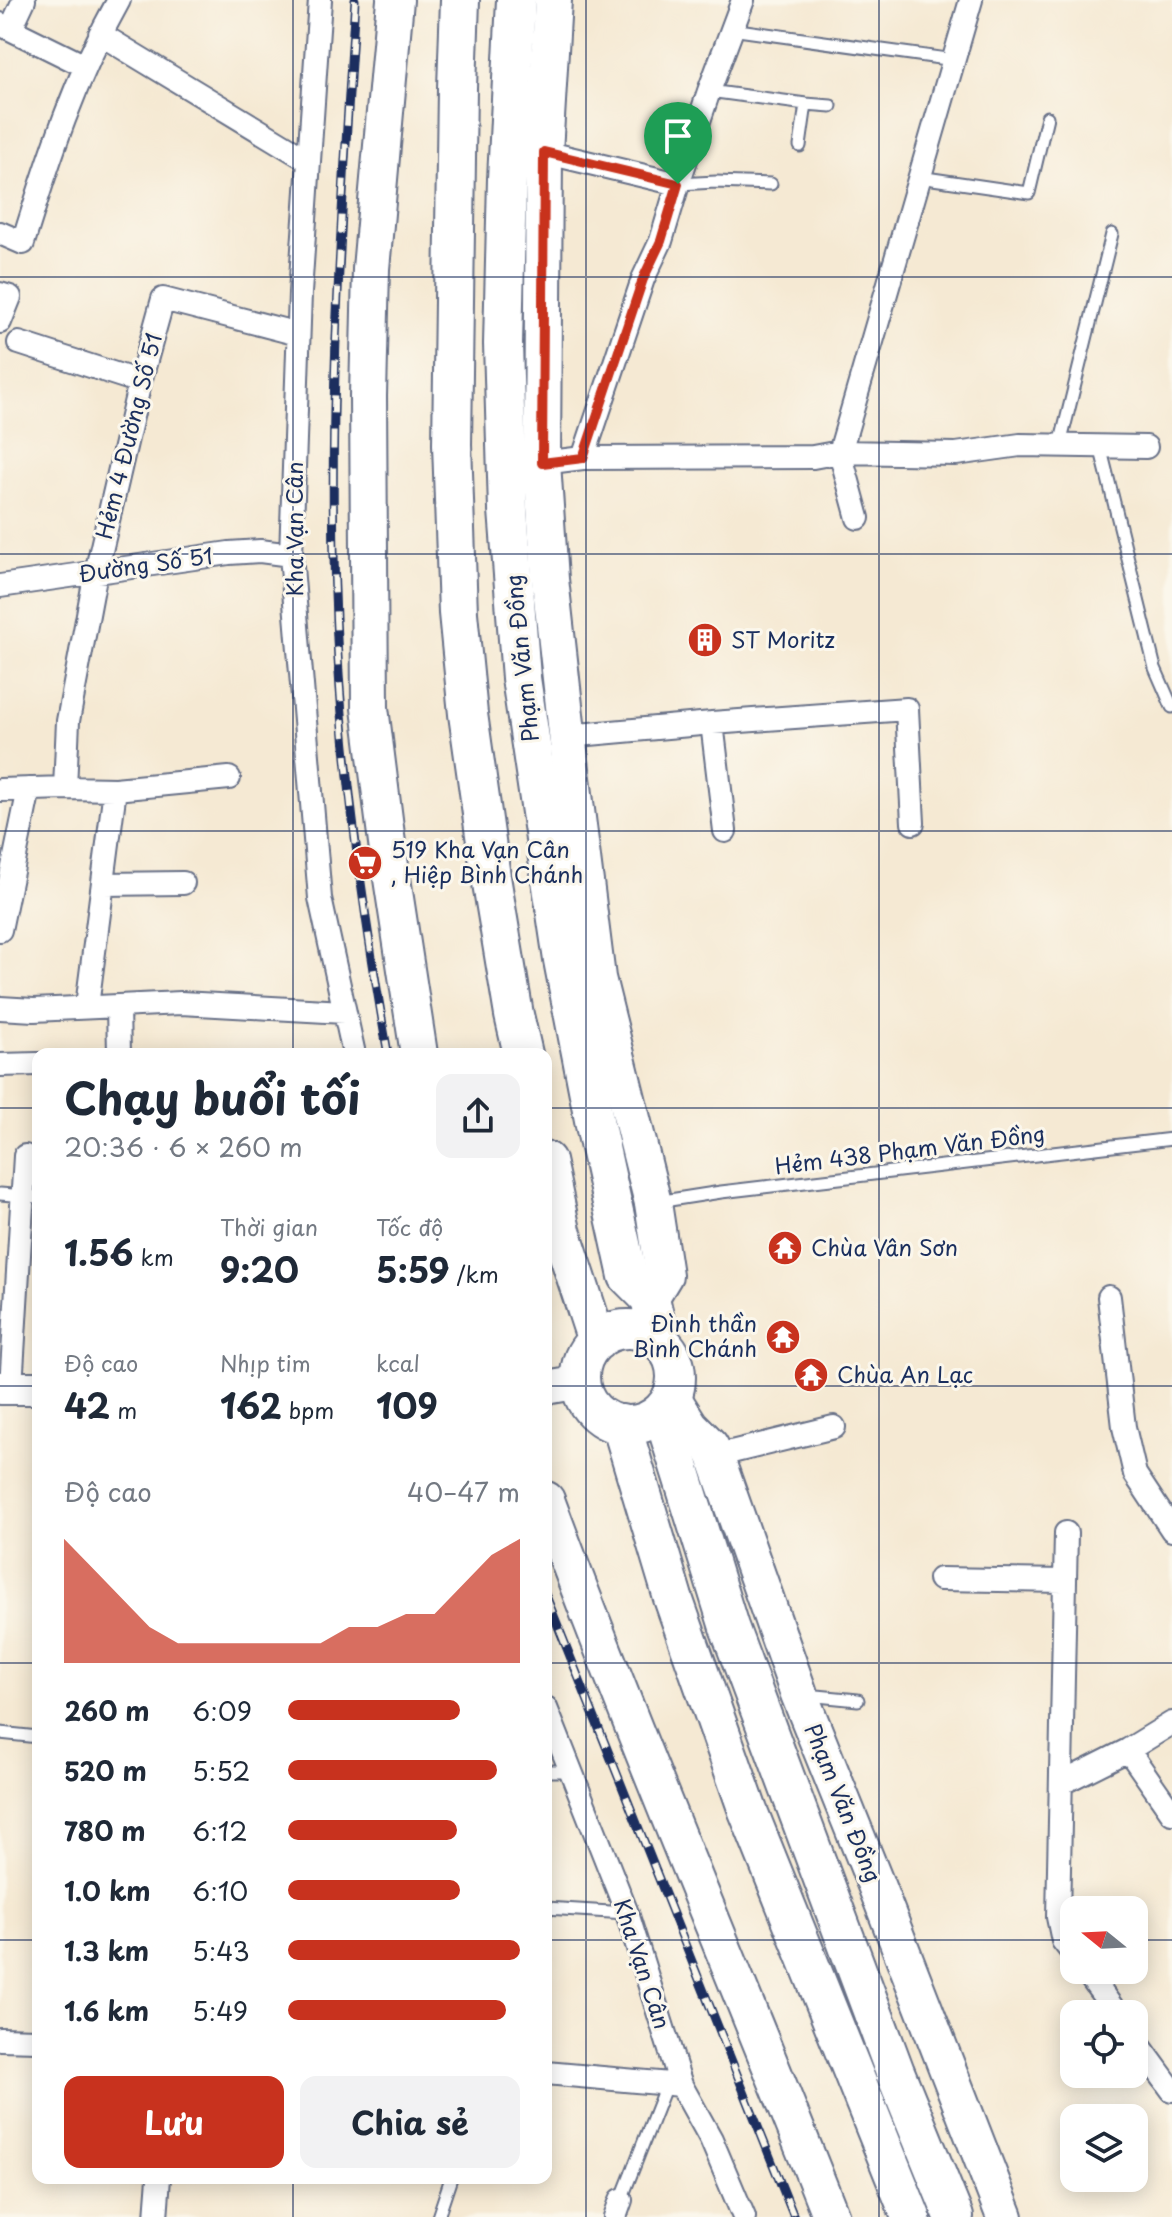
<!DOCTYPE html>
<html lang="vi">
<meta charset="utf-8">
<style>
body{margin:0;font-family:"Playpen Sans",sans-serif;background:#f2f2f3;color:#1f2937;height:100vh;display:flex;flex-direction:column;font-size:30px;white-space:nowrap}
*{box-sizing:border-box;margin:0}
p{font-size:26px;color:#747a83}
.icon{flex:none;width:44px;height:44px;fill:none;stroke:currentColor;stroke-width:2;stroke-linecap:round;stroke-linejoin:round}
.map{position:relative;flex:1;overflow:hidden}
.details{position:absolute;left:32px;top:1048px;width:520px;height:1136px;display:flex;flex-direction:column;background:#fff;border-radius:16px;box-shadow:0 4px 20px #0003}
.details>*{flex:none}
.needle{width:52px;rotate:288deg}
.fabs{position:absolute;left:1060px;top:1896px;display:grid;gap:16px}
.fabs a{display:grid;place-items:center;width:88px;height:88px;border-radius:16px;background:#fff;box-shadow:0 4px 20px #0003;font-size:40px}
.pin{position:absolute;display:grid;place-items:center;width:68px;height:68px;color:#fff;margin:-82px -34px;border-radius:50% 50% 50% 0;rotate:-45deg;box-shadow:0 0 8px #0007}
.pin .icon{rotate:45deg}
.round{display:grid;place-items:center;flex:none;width:84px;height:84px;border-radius:16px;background:#f2f2f3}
.headline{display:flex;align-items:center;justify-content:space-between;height:136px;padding:0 32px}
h1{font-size:44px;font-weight:700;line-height:60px}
.stats{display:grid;grid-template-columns:repeat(3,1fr);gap:12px;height:136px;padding:8px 32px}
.stats div{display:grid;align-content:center}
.stats b{font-size:34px;font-weight:700}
.stats small{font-size:22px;font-weight:400}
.stats p{font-size:22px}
.chart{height:224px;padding:16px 32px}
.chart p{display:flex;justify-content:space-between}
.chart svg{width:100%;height:144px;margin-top:8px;fill:#c8321e;opacity:.7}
.button{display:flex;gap:16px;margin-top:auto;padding:16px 32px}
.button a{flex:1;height:92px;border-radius:16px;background:#c8321e;color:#fff;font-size:32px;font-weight:700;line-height:92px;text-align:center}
.button a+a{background:#f2f2f3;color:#1f2937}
ul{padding:0 32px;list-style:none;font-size:26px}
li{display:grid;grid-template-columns:128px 96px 1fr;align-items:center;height:60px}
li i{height:20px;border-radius:10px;background:#c8321e}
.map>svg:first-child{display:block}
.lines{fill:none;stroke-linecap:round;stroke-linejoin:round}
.service-casing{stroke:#677087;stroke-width:15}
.minor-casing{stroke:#677087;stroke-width:26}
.secondary-casing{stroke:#677087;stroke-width:36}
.primary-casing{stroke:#677087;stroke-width:40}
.trunk-casing{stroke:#677087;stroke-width:42}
.service{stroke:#fff;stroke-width:11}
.minor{stroke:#fff;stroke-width:22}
.secondary{stroke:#fff;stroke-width:32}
.primary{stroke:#fff;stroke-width:36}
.trunk{stroke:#fff;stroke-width:38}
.rail-casing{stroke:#1b2f5e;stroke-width:9}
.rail{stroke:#fbf7ec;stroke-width:6;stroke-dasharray:18;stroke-linecap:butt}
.route-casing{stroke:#fff;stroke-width:16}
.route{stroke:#c8321e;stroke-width:10}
.grid{fill:none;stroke:#1b2f5e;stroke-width:2;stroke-opacity:0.55}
.labels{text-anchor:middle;stroke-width:6;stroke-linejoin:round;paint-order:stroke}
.street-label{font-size:22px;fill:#1b2f5e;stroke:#fbf7ec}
.poi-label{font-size:22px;fill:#1b2f5e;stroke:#fbf7ec;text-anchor:start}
</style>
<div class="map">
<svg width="1172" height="2217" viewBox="0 0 1172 2217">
<rect width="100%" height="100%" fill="#fbf7ec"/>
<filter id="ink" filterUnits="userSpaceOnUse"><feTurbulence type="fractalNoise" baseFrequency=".0125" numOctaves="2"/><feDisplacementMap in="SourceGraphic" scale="16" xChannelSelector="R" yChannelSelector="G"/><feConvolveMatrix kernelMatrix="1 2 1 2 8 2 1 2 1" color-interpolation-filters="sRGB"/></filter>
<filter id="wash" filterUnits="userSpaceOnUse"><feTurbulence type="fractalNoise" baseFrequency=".006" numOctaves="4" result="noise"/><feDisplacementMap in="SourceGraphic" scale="32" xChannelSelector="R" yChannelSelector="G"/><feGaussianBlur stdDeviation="1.8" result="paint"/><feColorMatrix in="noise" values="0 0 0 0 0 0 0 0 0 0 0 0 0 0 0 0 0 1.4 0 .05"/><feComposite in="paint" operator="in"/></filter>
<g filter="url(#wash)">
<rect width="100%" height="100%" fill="#f5e9d3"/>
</g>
<g filter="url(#ink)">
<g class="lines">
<g class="service-casing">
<path id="service" d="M731,29L954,60
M709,91L806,104L800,146
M806,104L831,106
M919,177L1029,193L1047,117
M678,184L716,182L771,184
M1060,445L1112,234
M1100,446L1155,668L1172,707
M0,1194L38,1197
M657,1202L721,1192L1172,1139
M807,1695L858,1700
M0,1733L38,1737
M546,1771H569
M546,1908L626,1913
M621,2200L666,2085
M438,2217L451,2178"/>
</g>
<g class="minor-casing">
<path id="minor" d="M320,0L300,293L291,555L320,898L354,1054
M0,24L85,66
M11,28L24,0
M100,34L308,160
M544,152L678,184L709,91L743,0
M0,233L23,243C49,158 75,78 119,0
M0,294L10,297L0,322
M19,343L140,382
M583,458L643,279L661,241L678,184
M542,463L583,458L813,457L840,452L956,454L1020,445L1146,447
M858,518L840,452L971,0
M0,586L229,553L260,551L291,555
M712,723L725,831
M567,736L712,723L907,709L913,823
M65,788L68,721L95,577L140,382L163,299L298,334
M0,790L65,788L115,789L229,778
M103,884L183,883
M0,930L29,789
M87,1006L115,789
M118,1007L119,1054
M0,1008L34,1010L181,1003L344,1012
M0,1065L38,1064
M1109,1297L1124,1427L1135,1474L1172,1530
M11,1387L25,1156
M715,1456L834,1427
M1066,1533L1058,1917L1063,1941L1074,1955
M940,1579L1064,1581
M546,1708L627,1913L681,2085L711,2139L744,2217
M1128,1750L1172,1813
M1062,1783L1128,1750L1172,1723
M1085,1970L1117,2014
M1134,2038L1172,2090
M0,2039L38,2040
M546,2073L681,2085
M156,2217L159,2178
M615,2217L621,2200"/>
</g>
<g class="secondary-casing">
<path id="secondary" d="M0,1388H38
M546,1388L581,1382"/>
</g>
<g class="primary-casing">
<path id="primary" d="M395,0L371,269L368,396L370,708L389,859L419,1054
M553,0L544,152L542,463L550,579L572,778L597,978L653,1203L664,1275L650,1298
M671,1396L690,1426L710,1446L715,1456L799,1694L876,1885L1005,2217
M546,1500C635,1741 737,1978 831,2217"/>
</g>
<g class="trunk-casing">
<path id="trunk" d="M460,0L457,88L452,444L458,613L468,714L491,877L514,1015L523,1054
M516,0L507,179L503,344L508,510L521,678L563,960L595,1125L628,1276L650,1298L660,1341
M546,1161L561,1231L597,1341
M580 1377a48 48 0 1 1 96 0a48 48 0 1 1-96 0Z
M662,1411L729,1627L895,2072L954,2217
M621,1424L673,1598L748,1811L911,2217"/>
</g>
<use href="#service" class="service"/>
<use href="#minor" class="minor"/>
<use href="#secondary" class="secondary"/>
<use href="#primary" class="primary"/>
<use href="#trunk" class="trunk"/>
<g class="rail-casing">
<path id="rail" d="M355,0C341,219 325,439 338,658C346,792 365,923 388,1054
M546,1596L794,2217"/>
</g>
<use href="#rail" class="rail"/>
</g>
</g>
<g class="lines" filter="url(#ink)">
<g class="route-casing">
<path id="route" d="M544,152L678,184L661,241L643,279L583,458L542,463Z"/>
</g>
<use href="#route" class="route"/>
</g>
<path class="grid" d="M293,0V1054M586,0V2217M879,0V2217M0,277H1172M0,554H1172M0,831H1172M0,1108H38M546,1108H1172M0,1386H38M546,1386H1172M0,1663H38M546,1663H1172M0,1940H38M546,1940H1074M1134,1940H1172M293,2178V2217"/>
<defs>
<g id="building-disc" transform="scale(1.8)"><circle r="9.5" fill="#c8321e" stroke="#fbf7ec"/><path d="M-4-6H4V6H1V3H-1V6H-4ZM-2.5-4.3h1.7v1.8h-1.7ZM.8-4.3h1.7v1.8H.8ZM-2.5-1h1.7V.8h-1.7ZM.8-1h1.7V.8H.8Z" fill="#fff"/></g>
<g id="supermarket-disc" transform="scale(1.8)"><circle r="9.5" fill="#c8321e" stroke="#fbf7ec"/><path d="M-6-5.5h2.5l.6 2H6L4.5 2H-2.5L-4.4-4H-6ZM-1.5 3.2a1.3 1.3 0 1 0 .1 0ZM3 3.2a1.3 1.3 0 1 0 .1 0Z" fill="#fff"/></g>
<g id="temple-disc" transform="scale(1.8)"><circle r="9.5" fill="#c8321e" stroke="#fbf7ec"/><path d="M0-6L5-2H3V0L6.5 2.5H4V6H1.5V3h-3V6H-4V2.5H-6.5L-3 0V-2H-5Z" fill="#fff"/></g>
</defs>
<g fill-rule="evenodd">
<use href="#building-disc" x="705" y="640"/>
<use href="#supermarket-disc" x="365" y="863"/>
<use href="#temple-disc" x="785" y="1248"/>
<use href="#temple-disc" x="783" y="1337"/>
<use href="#temple-disc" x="811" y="1375"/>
</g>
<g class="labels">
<g class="street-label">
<text transform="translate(129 436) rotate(-76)" y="8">Hẻm 4 Đường Số 51</text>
<text transform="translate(295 529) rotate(-90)" y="8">Kha Vạn Cân</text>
<text transform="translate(146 565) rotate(-8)" y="8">Đường Số 51</text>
<text transform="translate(522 658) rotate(-96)" y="8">Phạm Văn Đồng</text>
<text transform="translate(910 1150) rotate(-7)" y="8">Hẻm 438 Phạm Văn Đồng</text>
<text transform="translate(843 1803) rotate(68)" y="8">Phạm Văn Đồng</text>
<text transform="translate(642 1964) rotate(72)" y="8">Kha Vạn Cân</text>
</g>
<g class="poi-label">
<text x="731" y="648">ST Moritz</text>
<text x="391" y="858">519 Kha Vạn Cân<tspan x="391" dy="25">, Hiệp Bình Chánh</tspan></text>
<text x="811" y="1256">Chùa Vân Sơn</text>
<text x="757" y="1332" text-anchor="end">Đình thần<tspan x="757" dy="25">Bình Chánh</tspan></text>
<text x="837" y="1383">Chùa An Lạc</text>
</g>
</g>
</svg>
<div class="fabs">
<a><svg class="needle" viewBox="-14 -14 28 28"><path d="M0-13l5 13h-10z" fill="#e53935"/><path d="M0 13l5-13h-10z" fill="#747a83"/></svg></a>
<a><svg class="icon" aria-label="locate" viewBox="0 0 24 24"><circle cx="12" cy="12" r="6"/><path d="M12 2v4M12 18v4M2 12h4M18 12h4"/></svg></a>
<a><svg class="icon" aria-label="layers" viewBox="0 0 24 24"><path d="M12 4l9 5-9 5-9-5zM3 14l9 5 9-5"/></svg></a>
</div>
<div class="pin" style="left:678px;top:184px;background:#1e9e55"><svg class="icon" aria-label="arrive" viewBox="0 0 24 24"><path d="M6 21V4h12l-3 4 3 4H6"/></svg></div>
<section class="details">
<div class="headline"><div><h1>Chạy buổi tối</h1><p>20:36 · 6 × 260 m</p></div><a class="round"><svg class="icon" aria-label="share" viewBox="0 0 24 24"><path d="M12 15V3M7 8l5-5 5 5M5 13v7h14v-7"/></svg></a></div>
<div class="stats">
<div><b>1.56<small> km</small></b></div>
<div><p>Thời gian</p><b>9:20</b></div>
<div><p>Tốc độ</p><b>5:59<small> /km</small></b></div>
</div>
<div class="stats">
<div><p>Độ cao</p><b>42<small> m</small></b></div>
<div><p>Nhịp tim</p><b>162<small> bpm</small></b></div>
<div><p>kcal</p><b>109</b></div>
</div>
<div class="chart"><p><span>Độ cao</span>40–47 m</p>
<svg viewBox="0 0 160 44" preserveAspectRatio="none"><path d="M0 44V6L10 15L20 24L30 33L40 38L50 38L60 38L70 38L80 38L90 38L100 33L110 33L120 29L130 29L140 20L150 11L160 6V44z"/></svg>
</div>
<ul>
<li><b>260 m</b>6:09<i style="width:74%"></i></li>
<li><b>520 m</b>5:52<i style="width:90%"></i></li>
<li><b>780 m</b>6:12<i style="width:73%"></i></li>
<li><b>1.0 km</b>6:10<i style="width:74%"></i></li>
<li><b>1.3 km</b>5:43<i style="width:100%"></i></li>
<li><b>1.6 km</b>5:49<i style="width:94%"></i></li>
</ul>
<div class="button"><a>Lưu</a><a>Chia sẻ</a></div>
</section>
</div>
